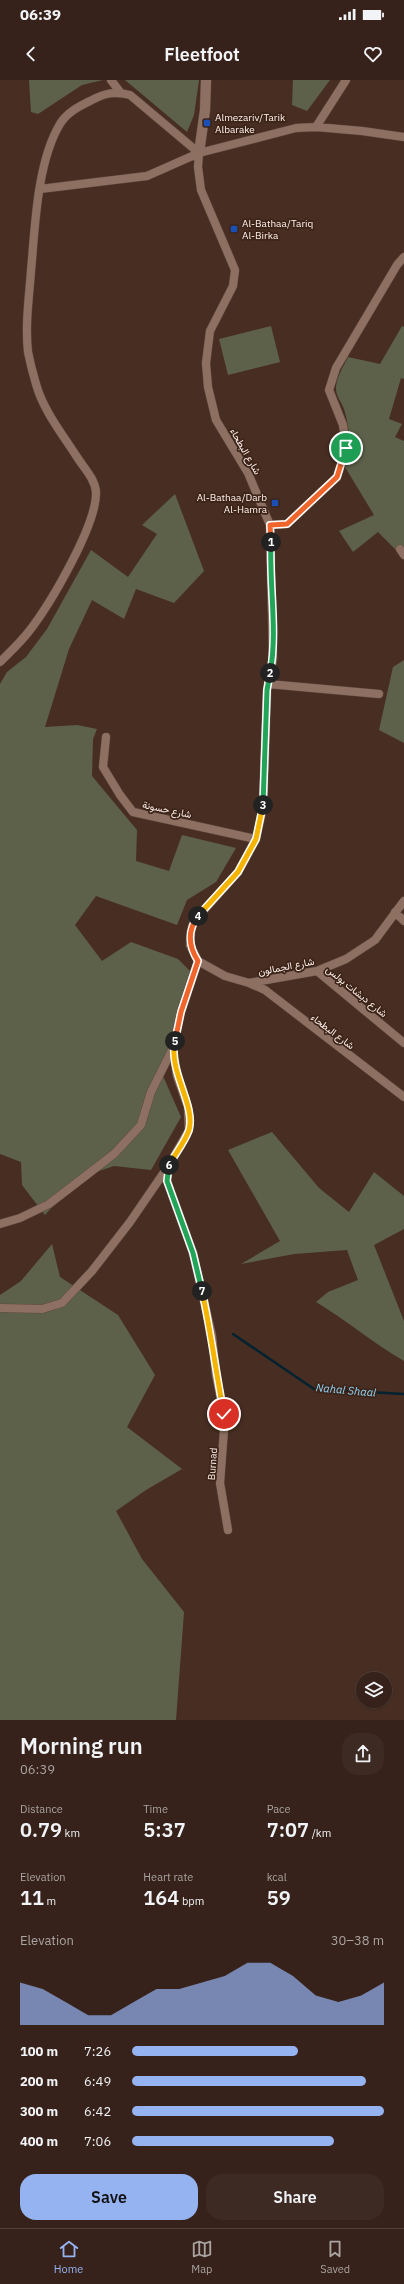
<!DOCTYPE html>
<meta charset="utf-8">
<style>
body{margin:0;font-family:"IBM Plex Sans",Vazirmatn,sans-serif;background:#3d2a23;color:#f1f3f6;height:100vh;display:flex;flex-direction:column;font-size:15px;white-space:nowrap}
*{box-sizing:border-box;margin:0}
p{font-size:13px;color:#aaa4a2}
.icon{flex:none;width:22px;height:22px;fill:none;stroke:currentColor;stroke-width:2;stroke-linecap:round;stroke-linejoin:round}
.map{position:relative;height:1640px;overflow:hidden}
.side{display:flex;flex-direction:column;background:#36221a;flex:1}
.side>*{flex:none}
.controls{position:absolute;left:356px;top:1592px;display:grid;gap:8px}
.controls a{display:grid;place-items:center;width:36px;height:36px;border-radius:50%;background:#36221a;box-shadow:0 1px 3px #0004,0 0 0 1px #503f39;font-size:20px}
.pin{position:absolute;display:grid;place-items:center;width:34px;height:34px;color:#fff;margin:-17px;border:2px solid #fff;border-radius:50%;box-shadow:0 1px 4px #0007}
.km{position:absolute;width:20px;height:20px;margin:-10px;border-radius:50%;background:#222;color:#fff;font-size:11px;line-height:20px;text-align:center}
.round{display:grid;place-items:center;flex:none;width:42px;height:42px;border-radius:16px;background:#3d2a23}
.summary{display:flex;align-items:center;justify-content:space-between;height:68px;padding:0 20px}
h1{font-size:22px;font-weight:600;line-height:30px}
.stats{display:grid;grid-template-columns:repeat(3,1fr);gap:6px;height:68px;padding:4px 20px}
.stats div{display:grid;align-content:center}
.stats b{font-size:20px;font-weight:600}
.stats small{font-size:11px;font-weight:400}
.stats p{font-size:11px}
.chart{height:112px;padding:8px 20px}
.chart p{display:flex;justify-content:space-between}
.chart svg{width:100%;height:72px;margin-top:4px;fill:#95b2f1;opacity:.7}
.action{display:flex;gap:8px;margin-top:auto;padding:8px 20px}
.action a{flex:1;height:46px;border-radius:16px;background:#95b2f1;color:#111;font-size:16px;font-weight:600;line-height:46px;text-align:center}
.action a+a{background:#3d2a23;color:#f1f3f6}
ul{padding:0 20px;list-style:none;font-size:13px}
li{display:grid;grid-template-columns:64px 48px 1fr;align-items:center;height:30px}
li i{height:10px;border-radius:5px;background:#95b2f1}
.status{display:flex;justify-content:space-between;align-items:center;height:28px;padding:0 20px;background:#36221a;direction:ltr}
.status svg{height:11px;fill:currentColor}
header{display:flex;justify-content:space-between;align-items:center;height:52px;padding:0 20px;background:#36221a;font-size:18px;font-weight:600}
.menu{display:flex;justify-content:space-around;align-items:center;height:56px;border-top:1px solid #503f39;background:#36221a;font-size:11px;color:#aaa4a2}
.menu a{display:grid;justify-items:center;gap:2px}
.menu .active{color:#95b2f1}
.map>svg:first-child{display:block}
.green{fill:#5d6149}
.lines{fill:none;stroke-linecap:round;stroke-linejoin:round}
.stream{stroke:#032230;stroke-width:2.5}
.minor-casing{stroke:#604b41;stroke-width:9}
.tertiary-casing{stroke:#604b41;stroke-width:11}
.minor{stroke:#8e7062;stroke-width:8}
.tertiary{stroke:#8e7062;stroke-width:10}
.split-1-casing{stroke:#fff;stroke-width:8}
.split-2-casing{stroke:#fff;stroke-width:8}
.split-3-casing{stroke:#fff;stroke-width:8}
.split-4-casing{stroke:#fff;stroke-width:8}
.split-5-casing{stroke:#fff;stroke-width:8}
.split-6-casing{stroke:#fff;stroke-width:8}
.split-7-casing{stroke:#fff;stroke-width:8}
.split-8-casing{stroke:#fff;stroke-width:8}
.split-1{stroke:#f0652b;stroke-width:5}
.split-2{stroke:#22a559;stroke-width:5}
.split-3{stroke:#22a559;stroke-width:5}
.split-4{stroke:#f5b400;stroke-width:5}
.split-5{stroke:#f0652b;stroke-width:5}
.split-6{stroke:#f5b400;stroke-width:5}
.split-7{stroke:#22a559;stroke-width:5}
.split-8{stroke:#f5b400;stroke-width:5}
.transit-dot{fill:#1a4fb4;stroke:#3d2419;stroke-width:1.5}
.labels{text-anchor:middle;stroke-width:3.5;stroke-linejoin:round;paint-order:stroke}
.poi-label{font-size:10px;fill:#fff1eb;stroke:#3d2419;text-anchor:start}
.street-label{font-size:10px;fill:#fff1eb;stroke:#3d2419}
.water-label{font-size:11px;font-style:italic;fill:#91d6f9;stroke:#3d2419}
</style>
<div class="status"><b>06:39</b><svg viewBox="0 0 49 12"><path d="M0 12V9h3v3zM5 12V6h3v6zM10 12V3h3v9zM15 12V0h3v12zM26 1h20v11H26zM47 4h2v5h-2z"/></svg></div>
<header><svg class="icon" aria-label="back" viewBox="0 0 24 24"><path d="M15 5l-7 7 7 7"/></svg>Fleetfoot<svg class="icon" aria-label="heart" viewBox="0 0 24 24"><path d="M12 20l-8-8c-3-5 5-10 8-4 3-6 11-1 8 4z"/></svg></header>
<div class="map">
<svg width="404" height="1640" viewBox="0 0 404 1640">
<rect width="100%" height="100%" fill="#482e22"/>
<path class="green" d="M29,0H103L82,5L38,34L31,32Z
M125,0H199L194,35L187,52Z
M293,0H330L307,31L292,25Z
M271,246L280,282L228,295L219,259Z
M402,246L404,247V299L401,298L389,339L402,344L395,357L404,361V478L378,452L353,472L339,451L374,435L345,387C351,369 350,348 344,329C342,323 336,316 336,309C336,298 343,287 348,277L380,284Z
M175,414L204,491L174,523L136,509L124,539L92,520L69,569L45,647L77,645L97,649L93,659L92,696L137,750L136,781L169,791L182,755L236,768L216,802L187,820L177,845L96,816L75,845L102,881L131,862L178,879L193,894L173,977L163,996L181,1037L151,1090L114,1086L78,1098L45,1135L22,1105L21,1082L0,1074V604L7,592L26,577L47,549L91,470L128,497L157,454L142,445Z
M404,580V663L379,650L393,587Z
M272,1052L319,1108L349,1132L374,1092L404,1116V1149L374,1165L404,1241V1281C373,1263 346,1240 316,1222L328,1212L358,1200L347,1170L294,1174L241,1184L280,1161L228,1070Z
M52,1164L60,1197L118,1235L155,1295L127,1347L182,1389L146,1410L116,1431L142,1479L184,1532L176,1640H0V1215L21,1201Z"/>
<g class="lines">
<path class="stream" d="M233,1254L314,1309L404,1314"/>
<g class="minor-casing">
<path id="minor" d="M111,0L120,12
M316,47L346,0
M40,109L147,96L199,73L296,48L316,47L362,51L404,57
M270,445L287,444L337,397L346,368L343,345L329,310L336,288L397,185L404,177
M400,469L404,475
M0,582C10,572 21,562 30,550C50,524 97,445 96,412C95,399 84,388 77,377C63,355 43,330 36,304C33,294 30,282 28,272C25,245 29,218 31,191C35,147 37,82 60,44C67,32 80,26 92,20C105,13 115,11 130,15L199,73L198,87L201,110L235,190L233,206L210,251L206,283L208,307L216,340L248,393L270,445L273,579L267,610L263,727L256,759L238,792L194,841L191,851L190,865L198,881L225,896L249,903L317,891L346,879L375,860L404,821
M268,604L379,614
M106,657L103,687L120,715L133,732L256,759
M395,832L404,841
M198,881L181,932L173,968L177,996L188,1027L189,1050L168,1087L167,1101L193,1173L212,1256L216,1295L224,1334V1350L220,1403L228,1450
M317,891L404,963
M249,903L265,910L404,1017
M0,1144L20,1138L49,1124L114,1074L141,1045L151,1012L173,968
M0,1228L42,1229L62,1223L92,1191L130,1142L167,1088"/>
</g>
<g class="tertiary-casing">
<path id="tertiary" d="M199,73L205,30L206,0"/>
</g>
<use href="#minor" class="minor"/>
<use href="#tertiary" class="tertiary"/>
</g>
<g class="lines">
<g class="split-1-casing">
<path id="split-1" d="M271,462L270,445L287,444L337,397L346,368"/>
</g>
<g class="split-2-casing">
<path id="split-2" d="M270,593C278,553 269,504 271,462"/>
</g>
<g class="split-3-casing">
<path id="split-3" d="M263,725L267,610L270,593"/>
</g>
<g class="split-4-casing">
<path id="split-4" d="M198,836L238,792L256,759L263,725"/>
</g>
<g class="split-5-casing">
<path id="split-5" d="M175,961L181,932L198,881C189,867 187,851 198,836"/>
</g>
<g class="split-6-casing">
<path id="split-6" d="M169,1085C175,1074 185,1062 189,1050C196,1025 168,991 175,961"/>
</g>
<g class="split-7-casing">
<path id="split-7" d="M169,1085L167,1101L193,1173L202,1211"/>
</g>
<g class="split-8-casing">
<path id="split-8" d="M202,1211C211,1252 216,1293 224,1334"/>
</g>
<use href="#split-1" class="split-1"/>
<use href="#split-2" class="split-2"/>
<use href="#split-3" class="split-3"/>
<use href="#split-4" class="split-4"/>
<use href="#split-5" class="split-5"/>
<use href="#split-6" class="split-6"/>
<use href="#split-7" class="split-7"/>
<use href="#split-8" class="split-8"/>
</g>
<g class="transit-dot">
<rect x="203" y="39" width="8" height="8" rx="2"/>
<rect x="230" y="145" width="8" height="8" rx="2"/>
<rect x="271" y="419" width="8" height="8" rx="2"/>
</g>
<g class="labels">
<g class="poi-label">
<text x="215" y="41">Almezariv/Tarik<tspan x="215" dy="12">Albarake</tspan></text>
<text x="242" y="147">Al-Bathaa/Tariq<tspan x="242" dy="12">Al-Birka</tspan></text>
<text x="267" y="421" text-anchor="end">Al-Bathaa/Darb<tspan x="267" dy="12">Al-Hamra</tspan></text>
</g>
<g class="street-label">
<text transform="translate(246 371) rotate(60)" y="4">شارع البطحاء</text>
<text transform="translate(167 729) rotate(12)" y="4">شارع حسونة</text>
<text transform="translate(286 886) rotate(-11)" y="4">شارع الجمالون</text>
<text transform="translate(357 911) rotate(39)" y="4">شارع دبشات بولس</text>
<text transform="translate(333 951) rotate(37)" y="4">شارع البطحاء</text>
<text transform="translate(212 1384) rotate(-86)" y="4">Burnad</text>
</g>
<g class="water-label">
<text transform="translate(346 1310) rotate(5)" y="4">Nahal Shaal</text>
</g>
</g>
</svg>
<div class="controls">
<a><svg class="icon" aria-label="layers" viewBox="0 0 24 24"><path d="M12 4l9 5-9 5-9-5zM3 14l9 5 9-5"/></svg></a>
</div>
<div class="pin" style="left:346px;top:368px;background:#1e9e55"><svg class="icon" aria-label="arrive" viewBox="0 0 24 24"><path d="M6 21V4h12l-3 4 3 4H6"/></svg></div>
<div class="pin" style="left:224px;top:1334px;background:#d93025"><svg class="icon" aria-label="check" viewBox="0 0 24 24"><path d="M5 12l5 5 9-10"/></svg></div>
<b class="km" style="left:271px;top:462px">1</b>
<b class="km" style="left:270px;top:593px">2</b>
<b class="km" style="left:263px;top:725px">3</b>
<b class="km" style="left:198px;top:836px">4</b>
<b class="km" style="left:175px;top:961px">5</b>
<b class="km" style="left:169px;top:1085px">6</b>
<b class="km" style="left:202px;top:1211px">7</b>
</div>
<section class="side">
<div class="summary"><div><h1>Morning run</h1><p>06:39</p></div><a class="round"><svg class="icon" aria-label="share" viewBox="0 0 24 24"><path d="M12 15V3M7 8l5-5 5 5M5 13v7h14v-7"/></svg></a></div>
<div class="stats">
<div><p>Distance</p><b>0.79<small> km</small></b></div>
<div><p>Time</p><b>5:37</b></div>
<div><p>Pace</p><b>7:07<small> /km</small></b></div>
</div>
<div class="stats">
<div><p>Elevation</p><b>11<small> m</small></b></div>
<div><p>Heart rate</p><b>164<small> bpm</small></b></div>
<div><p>kcal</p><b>59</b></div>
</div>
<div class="chart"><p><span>Elevation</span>30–38 m</p>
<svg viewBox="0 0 160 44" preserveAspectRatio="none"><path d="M0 44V18L10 22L20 30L30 38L40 38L50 30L60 22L70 22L80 18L90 14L100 6L110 6L120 14L130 26L140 30L150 26L160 18V44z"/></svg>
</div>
<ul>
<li><b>100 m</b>7:26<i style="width:66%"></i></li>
<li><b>200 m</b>6:49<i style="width:93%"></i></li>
<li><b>300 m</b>6:42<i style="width:100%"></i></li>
<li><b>400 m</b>7:06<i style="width:80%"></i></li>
</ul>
<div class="action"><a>Save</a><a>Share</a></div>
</section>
<nav class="menu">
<a class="active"><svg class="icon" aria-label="home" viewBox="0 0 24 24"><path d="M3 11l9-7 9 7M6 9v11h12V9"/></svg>Home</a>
<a><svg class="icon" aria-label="map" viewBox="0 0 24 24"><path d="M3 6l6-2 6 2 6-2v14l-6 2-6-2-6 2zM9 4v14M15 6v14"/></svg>Map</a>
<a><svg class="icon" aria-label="saved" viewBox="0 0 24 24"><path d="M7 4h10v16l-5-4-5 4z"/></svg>Saved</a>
</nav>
